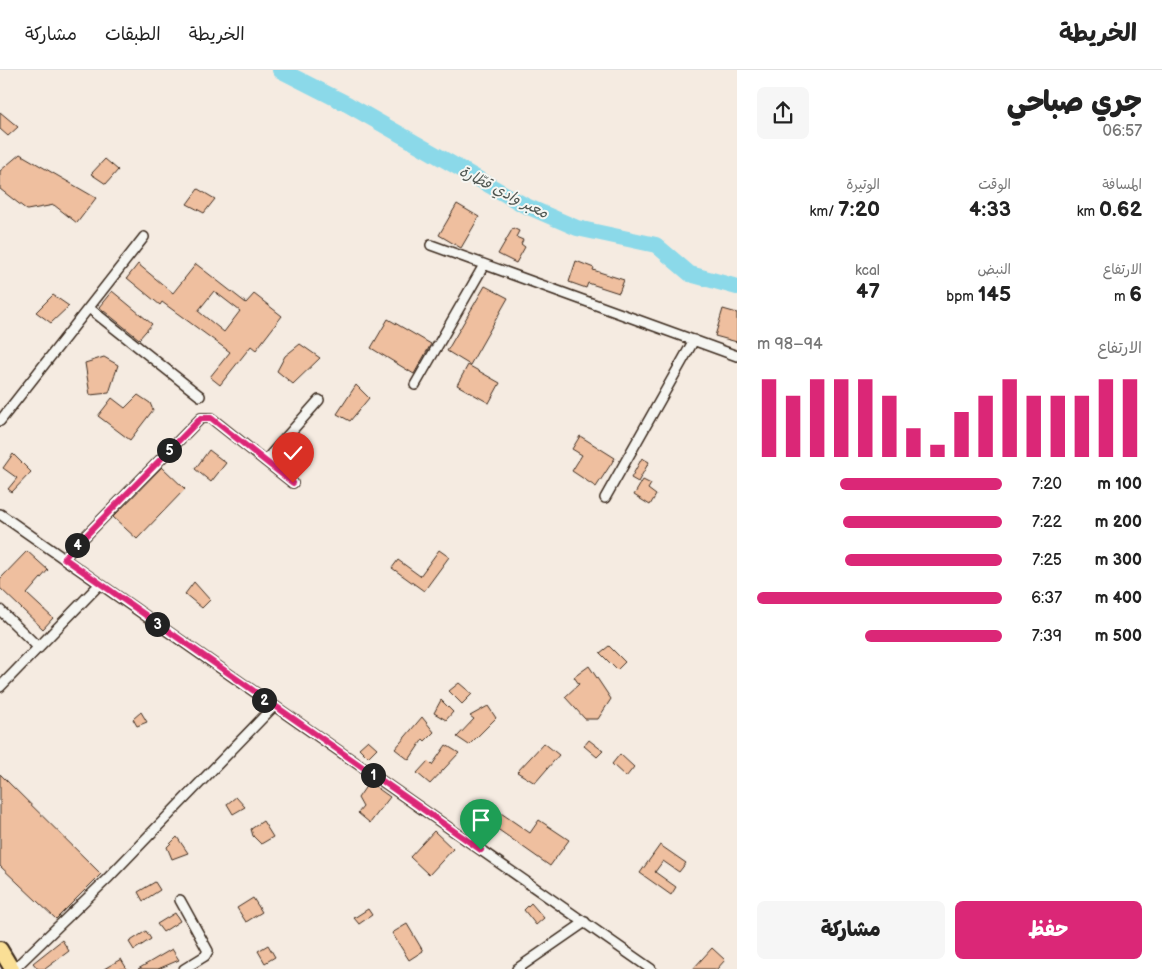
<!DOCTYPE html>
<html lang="ar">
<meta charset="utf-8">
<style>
body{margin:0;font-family:"Balsamiq Sans","Playpen Sans Arabic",sans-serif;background:#f6f6f6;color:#222;direction:rtl;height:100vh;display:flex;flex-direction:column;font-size:19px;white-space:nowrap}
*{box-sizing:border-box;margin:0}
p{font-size:16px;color:#767676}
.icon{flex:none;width:28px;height:28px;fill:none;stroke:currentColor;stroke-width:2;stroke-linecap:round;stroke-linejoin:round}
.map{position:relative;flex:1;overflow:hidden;direction:ltr}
.details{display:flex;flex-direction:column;background:#fff;width:425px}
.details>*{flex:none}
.pin{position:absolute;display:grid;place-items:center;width:42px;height:42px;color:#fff;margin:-51px -21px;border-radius:50% 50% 50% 0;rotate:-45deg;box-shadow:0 0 5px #0007}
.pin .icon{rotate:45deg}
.km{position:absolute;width:25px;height:25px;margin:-12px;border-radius:50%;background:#222;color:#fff;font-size:14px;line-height:25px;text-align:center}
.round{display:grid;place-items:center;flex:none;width:52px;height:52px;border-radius:8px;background:#f6f6f6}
.head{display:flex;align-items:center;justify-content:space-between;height:85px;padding:0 20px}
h1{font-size:28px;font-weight:800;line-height:38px}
.figures{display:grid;grid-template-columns:repeat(3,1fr);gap:8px;height:85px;padding:5px 20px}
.figures div{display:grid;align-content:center}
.figures b{font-size:21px;font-weight:800}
.figures small{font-size:14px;font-weight:400}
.figures p{font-size:14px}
.chart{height:140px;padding:10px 20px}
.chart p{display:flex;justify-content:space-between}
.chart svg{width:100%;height:90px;margin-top:5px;stroke:#db2777;stroke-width:6}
.cta{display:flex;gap:10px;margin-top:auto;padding:10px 20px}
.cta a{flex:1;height:58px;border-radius:8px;background:#db2777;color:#fff;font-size:20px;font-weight:800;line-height:58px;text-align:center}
.cta a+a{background:#f6f6f6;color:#222}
ul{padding:0 20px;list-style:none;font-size:16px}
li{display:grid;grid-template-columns:80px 60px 1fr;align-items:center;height:38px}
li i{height:12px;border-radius:6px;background:#db2777}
header{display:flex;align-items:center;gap:30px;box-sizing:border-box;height:70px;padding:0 25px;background:#fff;border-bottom:1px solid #e0e0e0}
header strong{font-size:24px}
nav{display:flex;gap:28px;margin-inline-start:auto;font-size:18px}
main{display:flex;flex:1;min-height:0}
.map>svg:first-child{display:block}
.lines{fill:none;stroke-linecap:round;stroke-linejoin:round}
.river{stroke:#8bd9e9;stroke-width:16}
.building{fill:#efbf9f;stroke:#3b2a1e;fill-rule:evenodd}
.minor-casing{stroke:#3b2a1e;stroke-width:12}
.trunk-casing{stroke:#3b2a1e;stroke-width:18}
.minor{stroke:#f6f6f2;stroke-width:9}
.trunk{stroke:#fadf96;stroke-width:14}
.route-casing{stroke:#fff;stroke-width:10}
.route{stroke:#db2777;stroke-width:6}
.labels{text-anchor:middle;stroke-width:4;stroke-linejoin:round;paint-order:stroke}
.water-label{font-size:15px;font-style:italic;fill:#4f5651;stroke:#f6f6f2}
</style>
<header>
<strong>الخريطة</strong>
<nav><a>الخريطة</a><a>الطبقات</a><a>مشاركة</a></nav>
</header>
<main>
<section class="details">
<div class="head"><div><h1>جري صباحي</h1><p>06:57</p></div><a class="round"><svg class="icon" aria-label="share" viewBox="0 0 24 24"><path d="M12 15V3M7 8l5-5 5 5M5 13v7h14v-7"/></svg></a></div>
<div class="figures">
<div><p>المسافة</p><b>0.62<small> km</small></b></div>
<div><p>الوقت</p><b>4:33</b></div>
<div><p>الوتيرة</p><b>7:20<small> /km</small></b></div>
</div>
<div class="figures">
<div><p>الارتفاع</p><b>6<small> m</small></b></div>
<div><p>النبض</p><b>145<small> bpm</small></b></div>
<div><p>kcal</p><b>47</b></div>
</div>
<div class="chart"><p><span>الارتفاع</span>94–98 m</p>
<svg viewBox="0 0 160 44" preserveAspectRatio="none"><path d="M5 44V6M15 44V14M25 44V6M35 44V6M45 44V6M55 44V14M65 44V30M75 44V38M85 44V22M95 44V14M105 44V6M115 44V14M125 44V14M135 44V14M145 44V6M155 44V6"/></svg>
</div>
<ul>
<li><b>100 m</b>7:20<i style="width:66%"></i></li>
<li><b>200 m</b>7:22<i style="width:65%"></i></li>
<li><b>300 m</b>7:25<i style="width:64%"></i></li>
<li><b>400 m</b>6:37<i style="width:100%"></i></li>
<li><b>500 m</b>7:39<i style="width:56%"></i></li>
</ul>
<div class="cta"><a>حفظ</a><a>مشاركة</a></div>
</section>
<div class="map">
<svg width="737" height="899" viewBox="0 0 737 899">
<rect width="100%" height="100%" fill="#f5ebe1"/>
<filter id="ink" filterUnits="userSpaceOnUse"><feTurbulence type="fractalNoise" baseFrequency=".02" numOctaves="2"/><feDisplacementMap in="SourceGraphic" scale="10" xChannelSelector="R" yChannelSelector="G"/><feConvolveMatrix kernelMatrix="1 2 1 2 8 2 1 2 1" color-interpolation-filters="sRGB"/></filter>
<g filter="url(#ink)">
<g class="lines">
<path class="river" d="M280,0L347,34L524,135L577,158L656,175L690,204L737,217"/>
</g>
<path class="building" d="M0,42L18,57L8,66L0,59Z
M20,84L96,128L77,153L54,135L27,140L0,119V101Z
M105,89L118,100L106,114L91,104Z
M198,119L215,129L204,143L187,134Z
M457,134L479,147L461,178L439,165Z
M513,158L519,161L516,167L523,170L521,174L525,177L516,193L498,184Z
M576,191L594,198L593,200L624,210L619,223L588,213L586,218L569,212Z
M138,194L173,223L196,194L246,233L254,224L282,246L256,280L251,276L220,315L210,307L230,282L162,232L160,235L127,208ZM214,221L240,241L224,262L198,241Z
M485,216L508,228L470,295L447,281Z
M112,221L152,254L139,269L99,237Z
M53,225L69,236L51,253L36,242Z
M723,239L737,243V272L715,266Z
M388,249L431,274L414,304L371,278Z
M300,274L320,288L293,314L277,301L285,286Z
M104,287L118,295L109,323L90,325L85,293Z
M468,295L500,313L489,333L457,315Z
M356,315L369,328L350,351L337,344Z
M138,325L150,333L153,340L130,370L98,346L112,328L125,338Z
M580,366L615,388L596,417L572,401L582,385L572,379Z
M209,380L226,393L211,412L195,399Z
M13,384L31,402L12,422L8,419L17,408L3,398Z
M642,388L649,392L638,412L631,408Z
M162,397L185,419L137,469L113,447Z
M643,410L651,414L648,419L656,425L650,435L634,425Z
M439,480L449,487L424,521L392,498L398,490L420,506Z
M27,481L48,500L27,524L53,548L43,559L0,518V509Z
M194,512L210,530L202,538L185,524Z
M609,576L625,592L617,600L600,583Z
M589,596L611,629L598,649H585L565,627L579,614L574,607Z
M459,613L472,624L462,634L449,621Z
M441,630L453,642L446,650L434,643Z
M488,636L496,648L469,675L457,667L474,649L470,646Z
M141,642L147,652L137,656L133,649Z
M422,647L434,662L425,671L423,669L409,690L395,679Z
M368,670L377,678L368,687L359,678Z
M589,670L603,681L597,687L584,676Z
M544,673L559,685L535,713L517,702Z
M446,675L459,683L430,714L417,703L428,691L432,695Z
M620,684L634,697L626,707L612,694Z
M0,704L101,804L56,849L0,796Z
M369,712L390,727L370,753L358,743L363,737L358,728Z
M236,727L245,737L233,744L227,734Z
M498,741L530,763L539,750L569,770L550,796L489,753Z
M263,751L273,767L261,774L253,766L251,759Z
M434,761L453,779L429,805L410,787Z
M177,767L188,783L172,789L167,777Z
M660,775L686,793L679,802L663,791L655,802L676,817L671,825L640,803Z
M155,812L160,820L143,831L138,822Z
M253,828L262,842L246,852L237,838Z
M531,833L544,848L536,855L524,840Z
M368,839L372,845L359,854L354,848Z
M175,843L180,851L163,862L157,854Z
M407,854L423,881L409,890L392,863Z
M146,861L151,869L134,880L129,872Z
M62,870L69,881L45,899H38L33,893Z
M268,875L275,887L265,893L258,881Z
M712,878L725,890L717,899H693Z
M172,879L179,890L158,899H138Z
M121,889L127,899H104Z"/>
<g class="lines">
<g class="minor-casing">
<path id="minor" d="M431,175L737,286
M89,238L200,326
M415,315L484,195
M0,351L144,167
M265,391L319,330
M605,428L694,270
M0,444L651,899
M64,488L201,348H211L293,413
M0,540L39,578
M0,617L100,514
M180,830L208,881L205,886L184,899
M14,899L107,809L274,636
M517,899L585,852"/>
</g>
<g class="trunk-casing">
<path id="trunk" d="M0,879L12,899"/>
</g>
<use href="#minor" class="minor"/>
<use href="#trunk" class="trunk"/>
</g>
</g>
<g class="lines" filter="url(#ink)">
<g class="route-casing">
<path id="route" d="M293,413L211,348H201L64,488L481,780"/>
</g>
<use href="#route" class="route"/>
</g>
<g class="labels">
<g class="water-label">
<text transform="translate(504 122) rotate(27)" y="5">معبر وادي قطّارة</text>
</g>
</g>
</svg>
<div class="pin" style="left:481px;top:780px;background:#1e9e55"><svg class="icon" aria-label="arrive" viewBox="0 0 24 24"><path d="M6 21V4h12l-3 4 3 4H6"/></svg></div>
<div class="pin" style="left:293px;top:413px;background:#d93025"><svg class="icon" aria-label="check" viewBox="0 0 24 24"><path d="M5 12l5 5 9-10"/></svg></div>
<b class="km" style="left:373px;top:705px">1</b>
<b class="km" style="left:264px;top:630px">2</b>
<b class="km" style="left:157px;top:554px">3</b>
<b class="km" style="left:77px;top:475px">4</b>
<b class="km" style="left:169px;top:380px">5</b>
</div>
</main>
